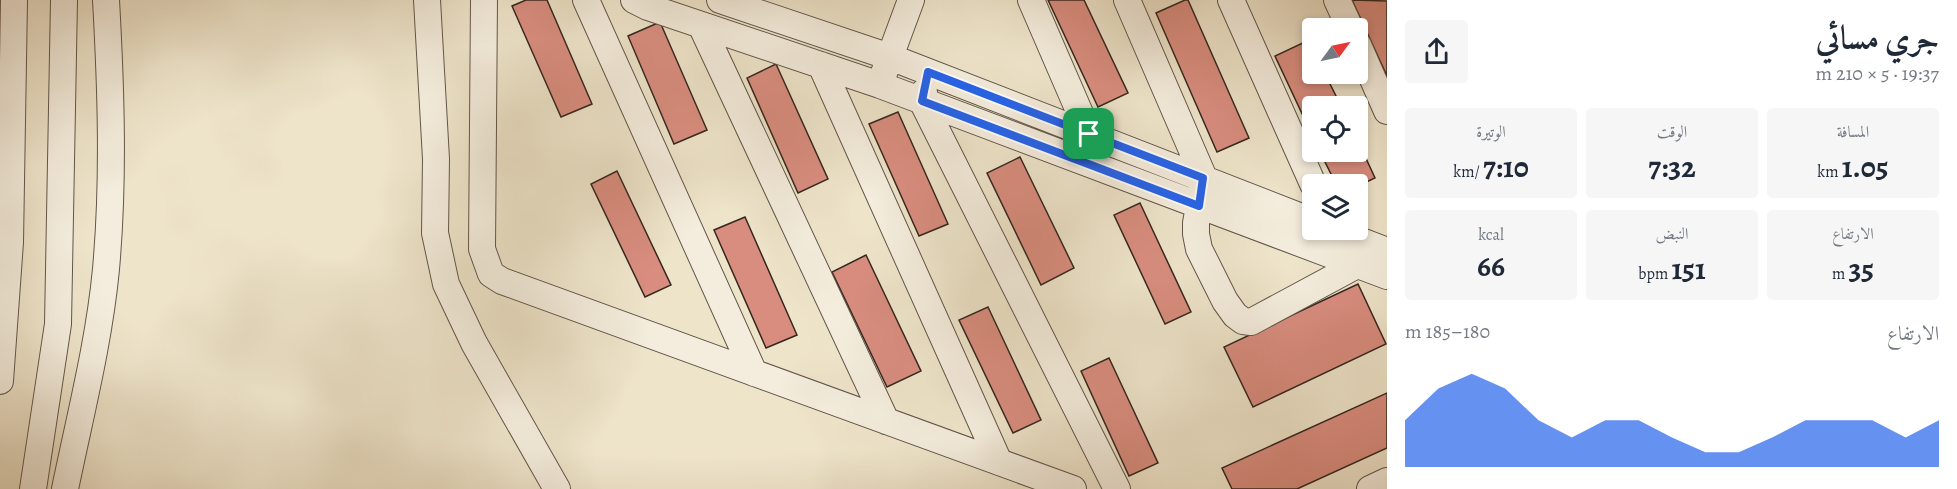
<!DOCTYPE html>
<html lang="ar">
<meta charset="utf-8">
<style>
body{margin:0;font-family:Alegreya,Amiri,serif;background:#f6f6f7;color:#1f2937;direction:rtl;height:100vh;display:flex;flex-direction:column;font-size:22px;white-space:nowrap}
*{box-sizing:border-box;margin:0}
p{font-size:20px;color:#747a83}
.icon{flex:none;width:33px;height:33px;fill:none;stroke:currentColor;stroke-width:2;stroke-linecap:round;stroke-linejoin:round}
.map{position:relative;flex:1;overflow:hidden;direction:ltr}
.details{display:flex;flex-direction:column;background:#fff;width:570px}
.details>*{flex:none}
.needle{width:39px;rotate:57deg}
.tools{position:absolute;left:1302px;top:18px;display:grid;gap:12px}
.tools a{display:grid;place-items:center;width:66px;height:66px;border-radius:6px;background:#fff;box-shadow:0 3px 9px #0003;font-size:30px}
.pin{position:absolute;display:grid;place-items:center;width:51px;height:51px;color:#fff;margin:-26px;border-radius:12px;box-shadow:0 3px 9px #0006}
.round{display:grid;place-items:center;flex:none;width:63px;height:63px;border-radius:6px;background:#f6f6f7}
.headline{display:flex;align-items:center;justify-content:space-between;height:102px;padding:0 18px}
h1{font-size:33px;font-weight:700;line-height:45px}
.stats{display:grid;grid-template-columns:repeat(3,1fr);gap:9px;height:102px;padding:6px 18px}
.stats div{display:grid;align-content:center;border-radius:6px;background:#f6f6f7;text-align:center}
.stats b{font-size:30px;font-weight:700}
.stats small{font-size:16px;font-weight:400}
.stats p{font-size:16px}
.chart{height:168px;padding:12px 18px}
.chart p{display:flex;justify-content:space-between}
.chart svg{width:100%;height:108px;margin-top:6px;fill:#2563eb;opacity:.7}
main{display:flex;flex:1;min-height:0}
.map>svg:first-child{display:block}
.building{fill:#d98d7f;stroke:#34271f;stroke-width:1.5}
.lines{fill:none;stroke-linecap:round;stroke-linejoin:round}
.minor-casing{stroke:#62564a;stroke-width:28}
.minor{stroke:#f4eddd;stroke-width:26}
.route-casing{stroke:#fff;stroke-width:12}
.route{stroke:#2563eb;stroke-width:8}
</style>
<main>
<section class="details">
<div class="headline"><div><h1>جري مسائي</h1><p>19:37 · 5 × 210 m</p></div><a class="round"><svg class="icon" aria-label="share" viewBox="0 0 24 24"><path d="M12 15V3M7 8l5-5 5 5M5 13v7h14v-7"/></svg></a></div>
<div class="stats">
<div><p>المسافة</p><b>1.05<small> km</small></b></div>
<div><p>الوقت</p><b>7:32</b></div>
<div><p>الوتيرة</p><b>7:10<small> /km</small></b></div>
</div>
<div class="stats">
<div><p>الارتفاع</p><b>35<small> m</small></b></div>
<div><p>النبض</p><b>151<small> bpm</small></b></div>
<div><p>kcal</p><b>66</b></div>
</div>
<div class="chart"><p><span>الارتفاع</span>180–185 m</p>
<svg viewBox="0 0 160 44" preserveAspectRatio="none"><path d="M0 44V25L10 12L20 6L30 12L40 25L50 32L60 25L70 25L80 32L90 38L100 38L110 32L120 25L130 25L140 25L150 32L160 25V44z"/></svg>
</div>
</section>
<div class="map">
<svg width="1387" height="489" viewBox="0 0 1387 489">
<rect width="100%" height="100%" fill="#eee4ca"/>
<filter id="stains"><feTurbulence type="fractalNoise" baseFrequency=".00333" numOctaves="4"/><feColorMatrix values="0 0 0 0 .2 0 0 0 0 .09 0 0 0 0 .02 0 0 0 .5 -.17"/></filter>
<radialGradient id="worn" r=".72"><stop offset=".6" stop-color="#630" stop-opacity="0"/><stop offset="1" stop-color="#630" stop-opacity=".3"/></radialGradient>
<path class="building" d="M526,0H547L592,104L561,117L512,6Z
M1048,0H1084L1128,93L1098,107Z
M1185,0H1188L1249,138L1217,152L1156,13Z
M1352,0L1387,1V76Z
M660,22L707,130L674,144L628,36Z
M1309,40L1312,47V74H1325L1341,106H1312V135L1275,56Z
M776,64L828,179L798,193L747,78Z
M898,112L948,224L919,236L869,124Z
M1358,141L1375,178L1358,186V184H1336L1320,152H1358Z
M1020,157L1074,268L1041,285L987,173Z
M617,171L671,285L645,297L591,184Z
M1140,203L1191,312L1165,324L1114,215Z
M745,217L797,335L766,348L714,230Z
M866,255L921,371L887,387L832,272Z
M1358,284L1386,344L1253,407L1224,347Z
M988,307L1041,420L1013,433L959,320Z
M1109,358L1158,463L1129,476L1081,371Z
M1387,393V448L1297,489H1232L1222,468Z"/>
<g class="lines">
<g class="minor-casing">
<path id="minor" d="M427,0L436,159L435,233L446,284L474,343L557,489
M484,0L482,249L491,274L502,281L1073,489
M586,0L754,373
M634,0L648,7L880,85L1387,276
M720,0L890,57L1312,221
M1031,0L1089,134
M1127,0L1204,178L1196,223V234L1199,249L1225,301L1235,315L1243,321L1251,322L1357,265
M1231,0L1313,184
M1337,0L1350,28
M701,25L886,421
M1358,45L1387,111
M821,65L999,462
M884,73L911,0
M924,92L922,101L1117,489
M1333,230L1387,251
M0,381L10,242L14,0
M33,489L58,324L64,0
M65,489C80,416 99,343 106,269C114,180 111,89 106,0
M1370,489L1387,481"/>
</g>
<use href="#minor" class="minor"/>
</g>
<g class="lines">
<g class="route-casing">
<path id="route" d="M928,72L1203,178L1199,206L922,101Z"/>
</g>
<use href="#route" class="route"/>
</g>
<rect width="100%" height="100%" filter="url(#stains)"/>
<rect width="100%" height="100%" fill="url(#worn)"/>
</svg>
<div class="tools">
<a><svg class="needle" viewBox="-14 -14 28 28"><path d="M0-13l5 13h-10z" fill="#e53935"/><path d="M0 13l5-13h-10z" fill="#747a83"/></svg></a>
<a><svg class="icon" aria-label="locate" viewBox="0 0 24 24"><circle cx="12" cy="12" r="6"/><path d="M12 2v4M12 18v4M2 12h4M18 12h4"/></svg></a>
<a><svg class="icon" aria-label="layers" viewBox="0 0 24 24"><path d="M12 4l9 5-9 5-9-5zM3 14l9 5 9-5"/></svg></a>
</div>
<div class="pin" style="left:1089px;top:134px;background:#1e9e55"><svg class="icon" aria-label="arrive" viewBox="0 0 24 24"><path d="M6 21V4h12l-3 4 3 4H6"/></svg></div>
</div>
</main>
